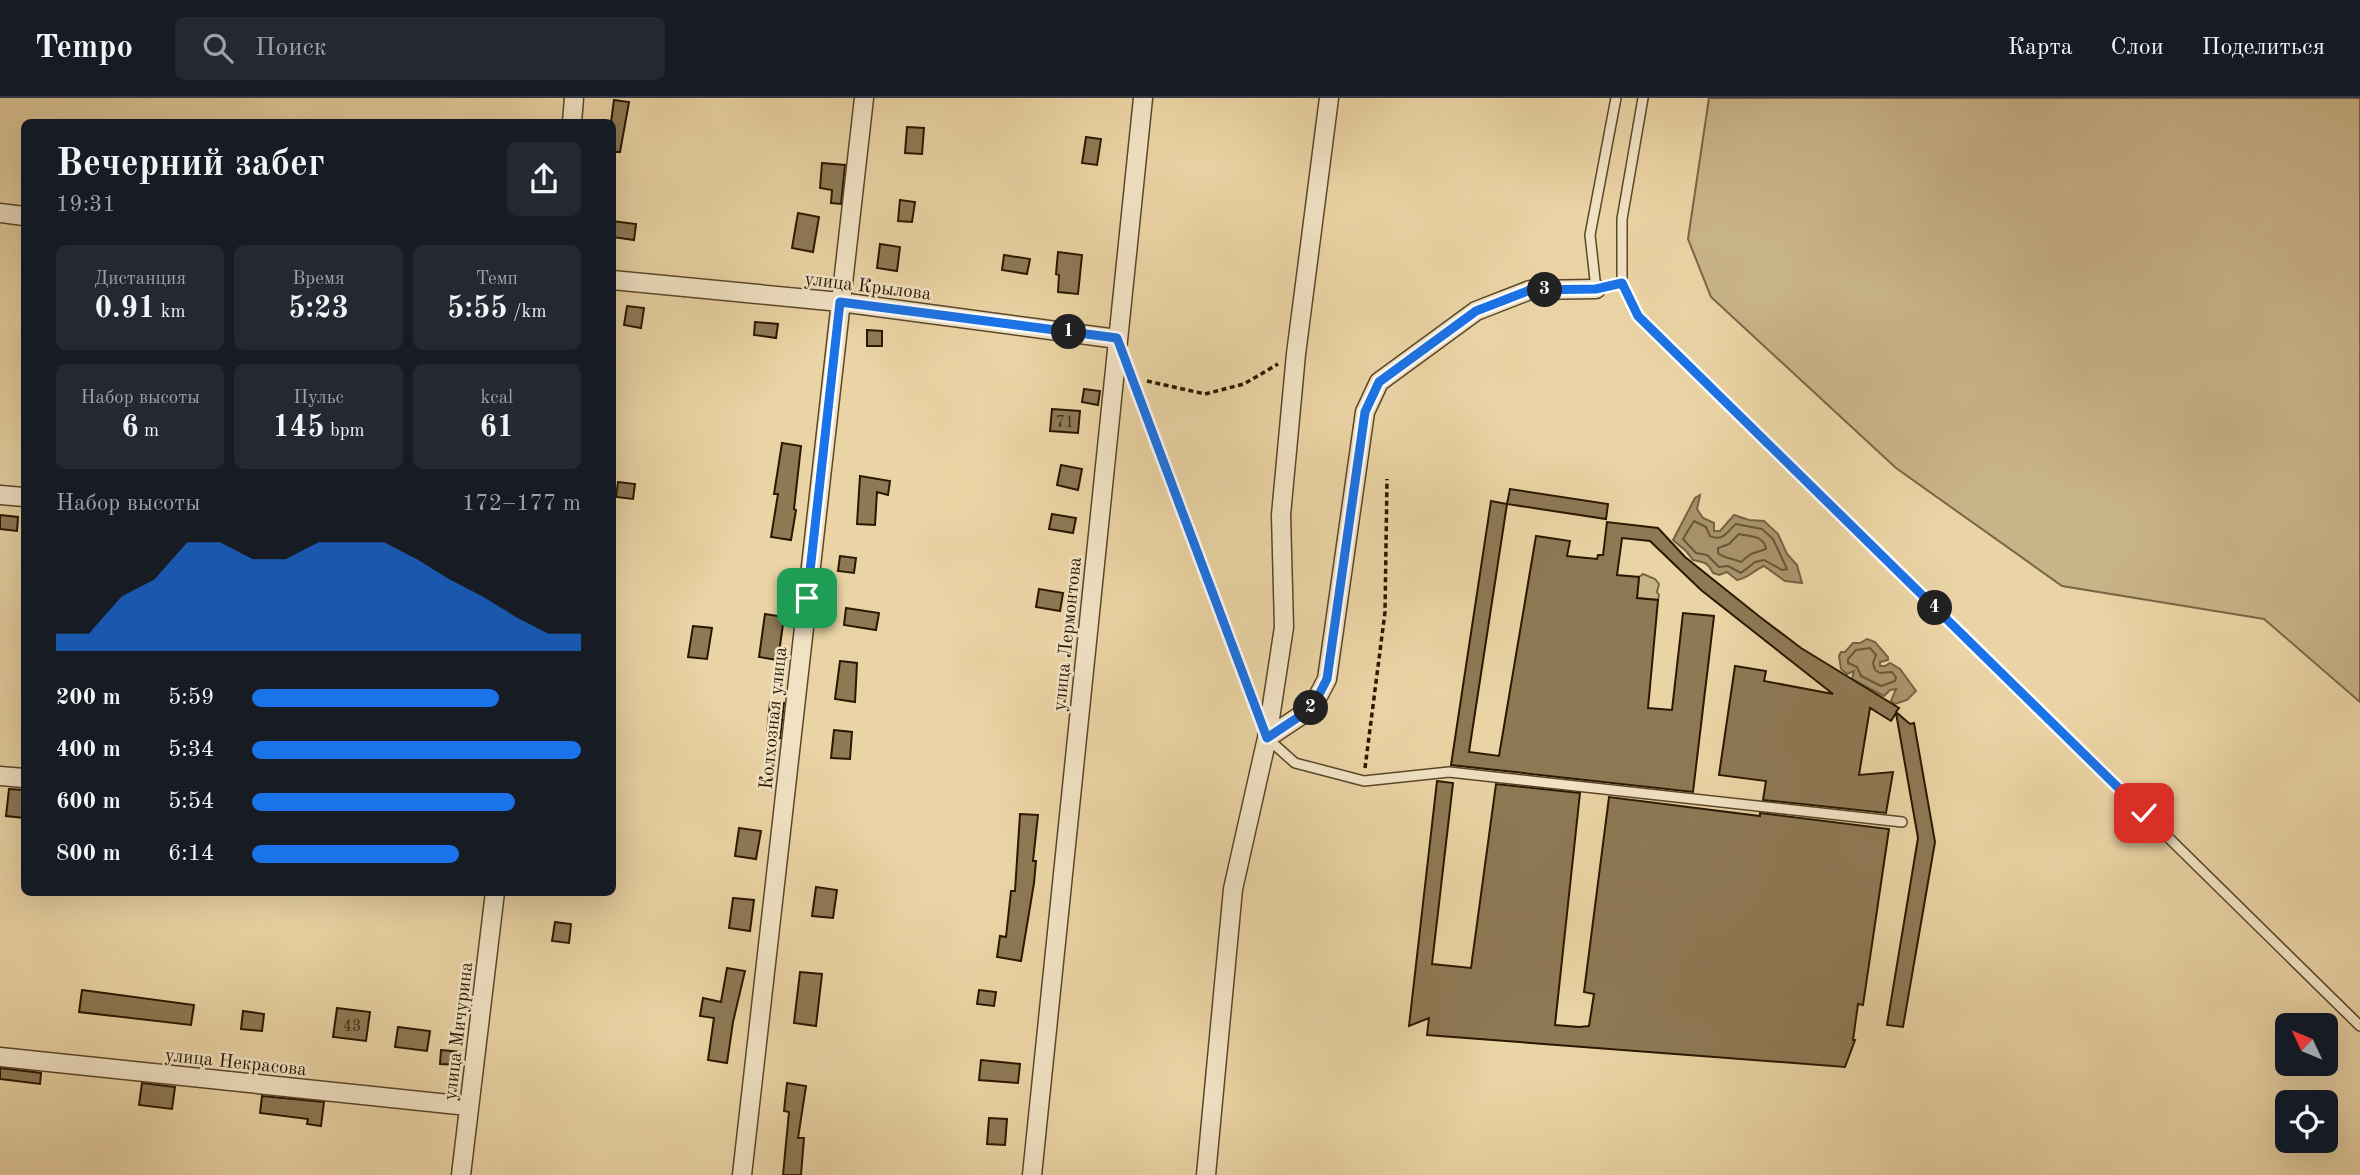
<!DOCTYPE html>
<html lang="ru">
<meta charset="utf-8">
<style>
body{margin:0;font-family:"Old Standard TT",serif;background:#242831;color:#f1f3f6;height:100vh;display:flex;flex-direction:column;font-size:26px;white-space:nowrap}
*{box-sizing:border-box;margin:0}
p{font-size:23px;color:#9ea1a6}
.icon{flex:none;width:38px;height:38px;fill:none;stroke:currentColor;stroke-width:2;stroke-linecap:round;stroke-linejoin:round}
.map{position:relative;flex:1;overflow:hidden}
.sheet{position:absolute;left:21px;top:21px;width:595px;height:777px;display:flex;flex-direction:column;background:#171b24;border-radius:10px;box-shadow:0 7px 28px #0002}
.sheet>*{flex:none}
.needle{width:46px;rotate:314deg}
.controls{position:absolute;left:2275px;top:915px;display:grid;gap:14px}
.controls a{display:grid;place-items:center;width:63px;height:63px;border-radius:10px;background:#171b24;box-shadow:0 7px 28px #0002;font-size:35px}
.pin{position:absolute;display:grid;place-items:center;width:60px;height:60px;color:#fff;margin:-30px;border-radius:14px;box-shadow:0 4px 10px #0006}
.km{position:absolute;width:35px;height:35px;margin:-18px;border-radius:50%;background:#222;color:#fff;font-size:19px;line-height:35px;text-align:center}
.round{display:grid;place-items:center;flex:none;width:74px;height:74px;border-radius:10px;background:#242831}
.head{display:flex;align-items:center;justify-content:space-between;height:119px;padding:0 35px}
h1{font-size:38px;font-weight:700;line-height:52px}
.figures{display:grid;grid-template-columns:repeat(3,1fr);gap:10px;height:119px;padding:7px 35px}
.figures div{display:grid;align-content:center;border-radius:10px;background:#242831;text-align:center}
.figures b{font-size:30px;font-weight:700}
.figures small{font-size:19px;font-weight:400}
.figures p{font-size:19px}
.chart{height:196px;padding:14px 35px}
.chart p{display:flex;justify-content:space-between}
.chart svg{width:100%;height:126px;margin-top:7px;fill:#1a73e8;opacity:.7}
ul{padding:0 35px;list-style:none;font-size:23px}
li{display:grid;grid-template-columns:112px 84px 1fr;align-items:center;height:52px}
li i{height:18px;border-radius:9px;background:#1a73e8}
header{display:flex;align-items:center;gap:42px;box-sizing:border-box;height:98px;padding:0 35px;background:#171b24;border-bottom:2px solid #363941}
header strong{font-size:33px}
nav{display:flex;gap:38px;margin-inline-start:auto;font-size:24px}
.search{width:490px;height:63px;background:#242831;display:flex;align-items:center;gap:18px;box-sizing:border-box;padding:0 24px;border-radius:10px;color:#9ea1a6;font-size:26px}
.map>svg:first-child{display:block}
.green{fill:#c9b388;stroke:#7a6644;stroke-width:2}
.water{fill:#a9936c;stroke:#766241;stroke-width:2}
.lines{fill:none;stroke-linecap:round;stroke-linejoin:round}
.shore{stroke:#6a5636;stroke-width:2}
.building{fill:#8e7955;stroke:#2a1800;stroke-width:2}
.lane-casing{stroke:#5a4729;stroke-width:12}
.street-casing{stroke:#5a4729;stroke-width:21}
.path{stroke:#2a1800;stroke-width:3.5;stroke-dasharray:5 3.5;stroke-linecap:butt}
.lane{stroke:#f1e2c4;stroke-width:9}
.street{stroke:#f1e2c4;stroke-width:18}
.route-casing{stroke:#fff;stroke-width:14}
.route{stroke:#1a73e8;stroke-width:9}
.labels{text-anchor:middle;stroke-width:5;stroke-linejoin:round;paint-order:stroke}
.number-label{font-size:16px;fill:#433015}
.street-label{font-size:19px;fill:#2a1800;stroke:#f1e2c4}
</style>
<header>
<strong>Tempo</strong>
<div class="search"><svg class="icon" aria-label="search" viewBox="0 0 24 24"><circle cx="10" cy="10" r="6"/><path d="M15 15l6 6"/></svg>Поиск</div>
<nav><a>Карта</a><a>Слои</a><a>Поделиться</a></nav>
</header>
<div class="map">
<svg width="2360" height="1077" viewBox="0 0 2360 1077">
<rect width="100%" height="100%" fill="#ead3a4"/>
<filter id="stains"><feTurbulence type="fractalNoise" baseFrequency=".00286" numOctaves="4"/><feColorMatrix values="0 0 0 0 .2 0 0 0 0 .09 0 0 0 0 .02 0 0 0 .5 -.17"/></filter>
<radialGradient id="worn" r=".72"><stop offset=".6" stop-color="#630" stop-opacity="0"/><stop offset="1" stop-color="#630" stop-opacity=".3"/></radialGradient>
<path class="green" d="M1709,0H2360V604L2264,521L2062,488L1896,370L1711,199L1688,141Z
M1643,476L1655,481L1659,486L1657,494L1659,497L1658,502L1637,500L1639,479Z"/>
<path class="water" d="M1700,397L1697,411L1703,420L1714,425V433H1720L1734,417L1749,422L1764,423L1778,436L1787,456L1797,467L1802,485L1785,483L1764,468C1754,472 1749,480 1737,482L1727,474L1719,477L1713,475C1708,464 1703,464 1693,462L1686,453L1673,442L1695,400Z
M1867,541L1875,544L1888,559V562L1880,564V568H1885L1890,565L1900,571L1916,593L1907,602L1895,606L1891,603L1896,591L1890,592L1884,598L1852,581L1854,573L1847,576L1841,571L1839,558L1841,554H1845L1853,545H1860Z"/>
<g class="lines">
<path class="shore" d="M1694,423L1706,429L1710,438C1724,444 1727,433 1736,426L1762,431L1773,441L1787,471L1782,472L1764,462L1755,464L1741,475L1728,468L1719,469L1707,457L1696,455L1683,441Z
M1739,436C1750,439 1764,437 1766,451L1751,456L1741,464C1734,461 1723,460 1718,455V450L1729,446Z
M1870,550L1876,557L1873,565L1875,572L1880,575L1892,574L1896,579L1895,583L1881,588L1861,578L1857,569L1848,565V561L1856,552Z"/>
</g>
<path class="building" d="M614,2L629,4L620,54H612V24H611Z
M907,29L924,30L922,56L905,55Z
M1086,39L1101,41L1097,67L1082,65Z
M822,65L845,67L841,106L831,105L832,92L820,90Z
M900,102L915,104L912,124L898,123Z
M798,115L819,119L813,154L792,150Z
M612,123L636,126L634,142L612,139Z
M880,146L900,149L897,173L877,170Z
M1058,154L1082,157L1078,196L1058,194L1059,177L1056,176Z
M1004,157L1030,161L1027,176L1002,172Z
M627,208L644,210L641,230L624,227Z
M755,224L778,226L776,240L754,237Z
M867,232L882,233V248H867Z
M1084,291L1100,293L1098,307L1082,304Z
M1052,311L1080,313L1078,335L1050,333Z
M782,345L801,348L794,411L796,412L791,442L771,439L778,396H774Z
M1061,367L1082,371L1078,392L1057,387Z
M860,378L890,383L888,397L877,394L875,427L857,426Z
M618,384L635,386L633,401L616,399Z
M1510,391L1608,406L1606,421L1507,406Z
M1491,403L1507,406L1469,654L1499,658L1536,438L1570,443L1567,458L1597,461L1598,457H1603L1607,424L1658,430L1685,459L1760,519L1801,550L1899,610L1896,614L1910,626L1914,625L1935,744L1903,929L1887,927L1918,740L1896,615L1891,623L1870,610L1859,677L1893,674L1886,715L1763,702L1766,683L1719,677L1735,568L1766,573L1764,583L1833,596L1701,492L1650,443L1622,440L1617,477L1639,479L1637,500L1658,502L1648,610L1672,612L1683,515L1714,518L1693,694L1451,667Z
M1052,416L1076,420L1073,435L1049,431Z
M0,417L18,419L17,433L0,431Z
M840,458L856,460L854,475L838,473Z
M1039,491L1063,495L1060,513L1036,509Z
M846,510L879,515L876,532L844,527Z
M765,516L784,519L778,562L759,559Z
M693,528L712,530L707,561L688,559Z
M840,563L857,565L855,604L835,601Z
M770,604L784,605L780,640L767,638Z
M834,632L852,634L850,661L831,660Z
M1437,683L1453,685L1432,866L1471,870L1496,686L1580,695L1555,927L1579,929L1589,928L1594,896L1584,894L1609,699L1760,718V715L1889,731L1863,907L1858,906L1853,942H1855L1845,969L1427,937L1429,920L1409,928Z
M9,691L24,692V720L6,718Z
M1020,716L1038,717L1033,763H1036L1034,785L1021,863L997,859L1000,838L1006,839L1011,793H1015Z
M739,730L761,733L756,761L735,758Z
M816,789L837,792L833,820L812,818Z
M733,800L754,802L750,833L729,830Z
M555,824L571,826L569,845L552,843Z
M727,870L745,873L733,924L727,965L708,962L714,920L700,918L703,900L721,904Z
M800,874L822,876L816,928L794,925Z
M82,892L194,907L191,927L79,914Z
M979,892L996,894L994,908L977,906Z
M337,910L370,914L366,943L333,939Z
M243,913L264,916L262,933L241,931Z
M398,929L430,933L427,953L395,949Z
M441,952L461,954L460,967L440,966Z
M981,962L1020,966L1018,985L979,982Z
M0,970L41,975L40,986L0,981Z
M142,985L175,989L172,1011L139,1007Z
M787,985L806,988L798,1040H804L801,1077H783L789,1014L784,1013Z
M262,998L324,1004L321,1028L307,1026L308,1021L260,1015Z
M989,1020L1007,1021L1005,1047L987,1046Z"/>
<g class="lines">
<g class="lane-casing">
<path id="lane" d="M1616,0L1590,137L1596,191L1622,185
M1643,0L1622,121V185L1638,218L2360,928
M1121,251L1267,640L1295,665L1364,683L1449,674L1902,724"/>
</g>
<g class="street-casing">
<path id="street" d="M572,24L574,0
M0,115L24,118
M612,182L840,204L1117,241
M0,397L24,399
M1267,640L1312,610L1327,581L1365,314L1379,284L1476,213L1530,192L1596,191
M0,678L24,680
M0,959L468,1008
M461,1077L495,794
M742,1077L864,0
M1032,1077L1143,0
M1206,1077L1233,791L1267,640L1284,529L1281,417L1296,256L1329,0"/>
</g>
<path class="path" d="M1147,283L1205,296L1244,286L1278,266
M1365,670L1385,514L1387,381"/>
<use href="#lane" class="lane"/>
<use href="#street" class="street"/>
</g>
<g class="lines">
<g class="route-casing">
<path id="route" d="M807,500L840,204L1117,240L1267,640L1312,610L1327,581L1365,314L1379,284L1476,213L1530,192L1596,191L1622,185L1638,218L2144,715"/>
</g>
<use href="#route" class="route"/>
</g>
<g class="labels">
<g class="number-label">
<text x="1065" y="329">71</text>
<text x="352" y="933">43</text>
</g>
<g class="street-label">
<text transform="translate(868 187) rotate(7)" y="7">улица Крылова</text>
<text transform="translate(1066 536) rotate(-84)" y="7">улица Лермонтова</text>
<text transform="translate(772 620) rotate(-84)" y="7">Колхозная улица</text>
<text transform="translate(457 933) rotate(-83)" y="7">улица Мичурина</text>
<text transform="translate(236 963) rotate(6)" y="7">улица Некрасова</text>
</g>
</g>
<rect width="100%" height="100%" filter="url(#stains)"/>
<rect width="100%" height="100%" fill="url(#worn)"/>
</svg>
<div class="controls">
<a><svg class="needle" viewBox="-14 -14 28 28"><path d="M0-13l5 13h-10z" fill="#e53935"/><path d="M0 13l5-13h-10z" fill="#9ea1a6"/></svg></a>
<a><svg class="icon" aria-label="locate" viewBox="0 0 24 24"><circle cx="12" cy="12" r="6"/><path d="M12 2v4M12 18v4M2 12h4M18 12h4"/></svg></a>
</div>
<div class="pin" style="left:807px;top:500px;background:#1e9e55"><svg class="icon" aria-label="arrive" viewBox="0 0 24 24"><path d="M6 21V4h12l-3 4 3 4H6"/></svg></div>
<div class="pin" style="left:2144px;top:715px;background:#d93025"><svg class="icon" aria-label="check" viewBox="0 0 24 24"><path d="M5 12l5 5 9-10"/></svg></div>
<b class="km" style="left:1069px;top:234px">1</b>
<b class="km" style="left:1311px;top:610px">2</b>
<b class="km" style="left:1545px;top:192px">3</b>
<b class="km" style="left:1935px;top:510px">4</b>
<section class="sheet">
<div class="head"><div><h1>Вечерний забег</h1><p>19:31</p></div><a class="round"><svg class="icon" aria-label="share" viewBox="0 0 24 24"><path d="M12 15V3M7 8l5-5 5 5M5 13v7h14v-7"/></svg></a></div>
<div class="figures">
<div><p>Дистанция</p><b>0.91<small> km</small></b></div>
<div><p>Время</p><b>5:23</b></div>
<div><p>Темп</p><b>5:55<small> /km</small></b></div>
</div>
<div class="figures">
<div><p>Набор высоты</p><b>6<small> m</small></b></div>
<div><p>Пульс</p><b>145<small> bpm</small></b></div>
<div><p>kcal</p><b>61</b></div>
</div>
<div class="chart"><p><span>Набор высоты</span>172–177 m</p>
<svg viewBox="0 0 160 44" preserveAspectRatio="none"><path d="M0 44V38L10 38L20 25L30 19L40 6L50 6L60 12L70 12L80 6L90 6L100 6L110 12L120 19L130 25L140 32L150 38L160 38V44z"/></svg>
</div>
<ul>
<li><b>200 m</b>5:59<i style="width:75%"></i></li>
<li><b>400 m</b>5:34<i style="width:100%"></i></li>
<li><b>600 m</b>5:54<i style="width:80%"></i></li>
<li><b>800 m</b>6:14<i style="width:63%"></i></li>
</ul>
</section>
</div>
